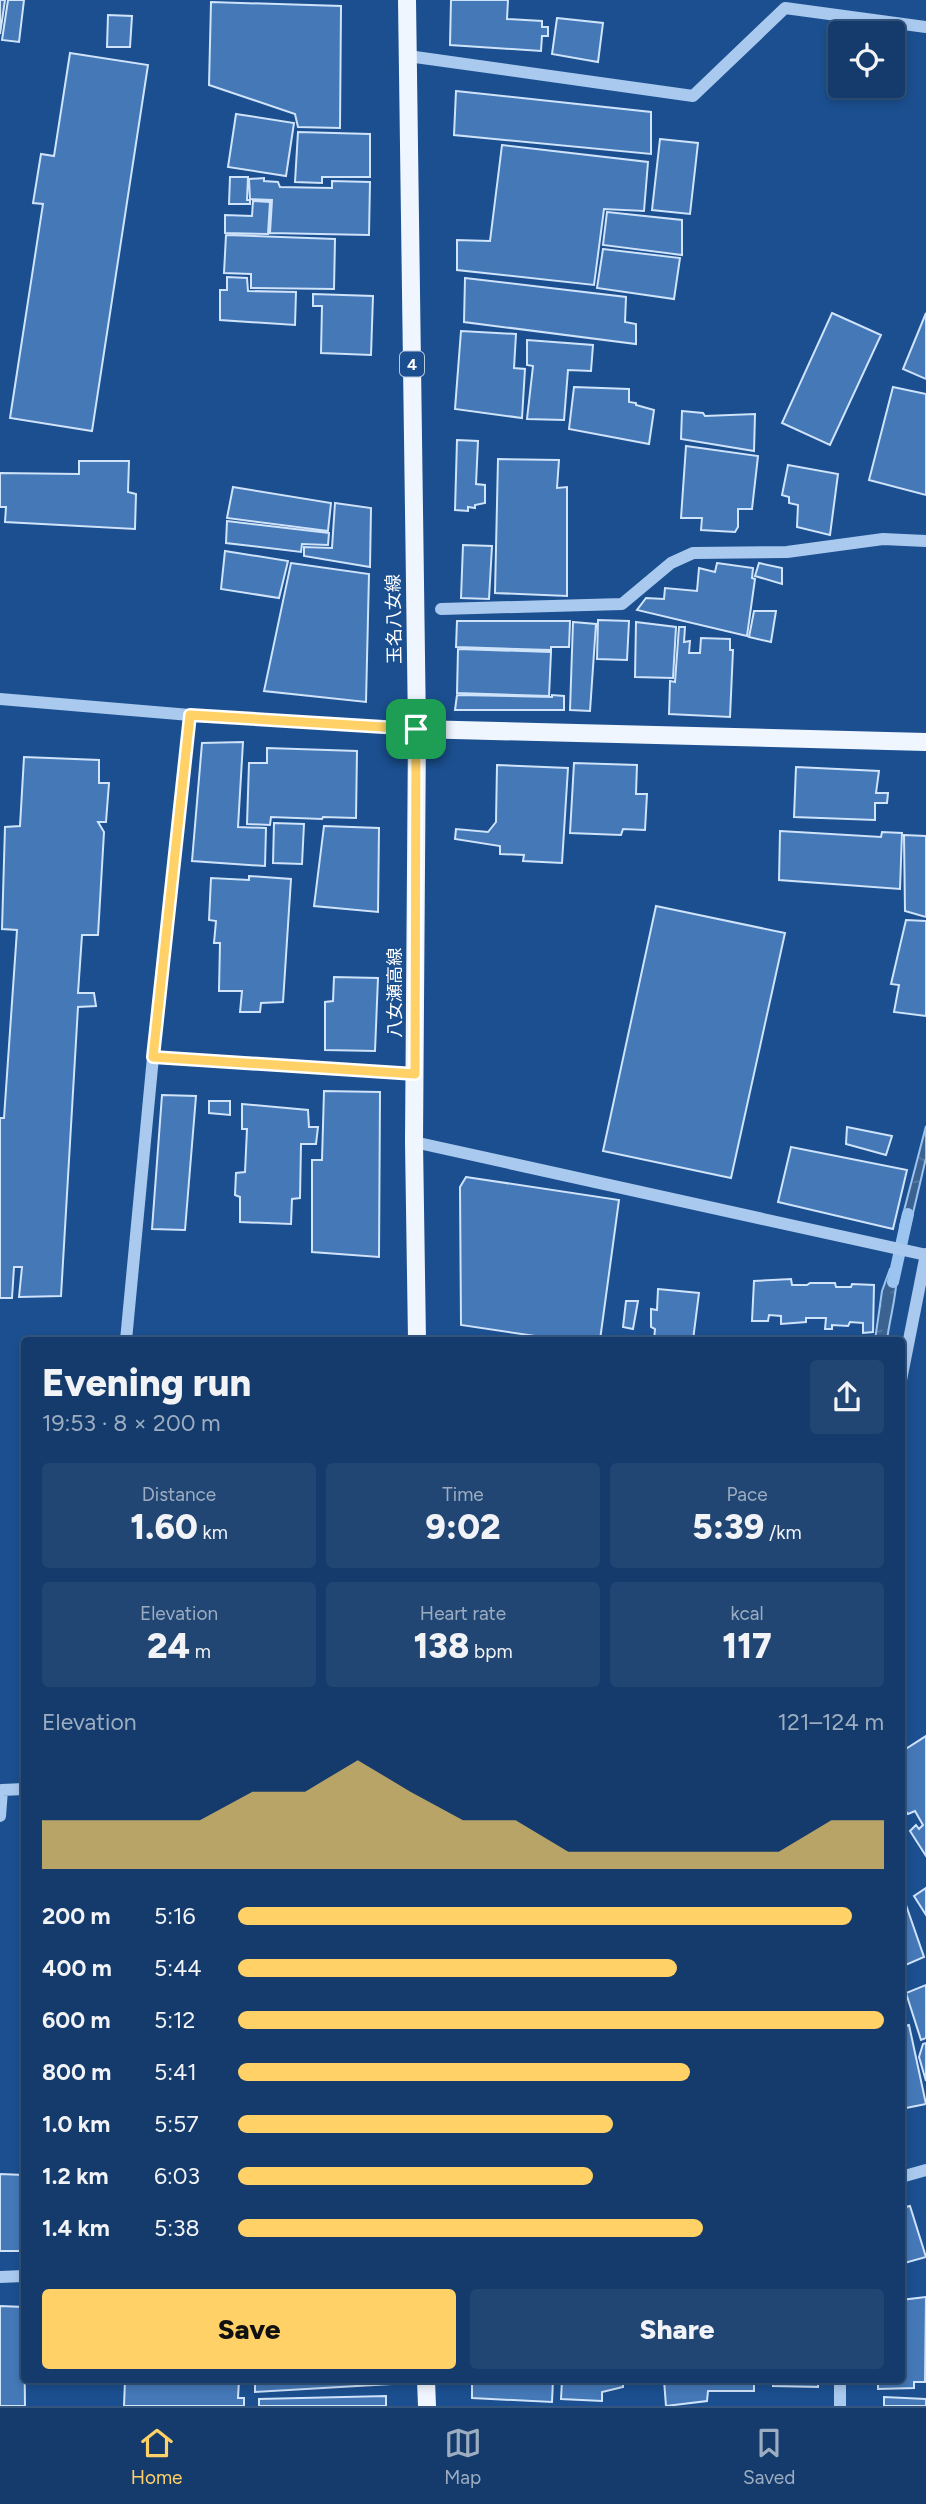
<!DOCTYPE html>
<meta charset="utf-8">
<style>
body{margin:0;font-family:Figtree,"Noto Sans JP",sans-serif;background:#214673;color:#f1f3f6;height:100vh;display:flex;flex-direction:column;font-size:26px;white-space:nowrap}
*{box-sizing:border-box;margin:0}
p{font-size:23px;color:#9dadc1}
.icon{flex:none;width:38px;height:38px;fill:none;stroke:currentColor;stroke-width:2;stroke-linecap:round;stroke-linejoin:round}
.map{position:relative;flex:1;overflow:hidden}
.sheet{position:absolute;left:21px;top:1337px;width:884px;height:1046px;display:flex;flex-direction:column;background:#143b6b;border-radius:7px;box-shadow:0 4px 10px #0003,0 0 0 2px #33557e}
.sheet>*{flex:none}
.tools{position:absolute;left:828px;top:21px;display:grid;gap:14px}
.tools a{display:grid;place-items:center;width:77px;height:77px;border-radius:7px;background:#143b6b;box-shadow:0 4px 10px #0003,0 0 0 2px #33557e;font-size:35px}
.pin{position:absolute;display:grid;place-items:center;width:60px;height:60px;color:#fff;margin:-30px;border-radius:14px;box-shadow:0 4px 10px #0006}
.round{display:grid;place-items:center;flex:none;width:74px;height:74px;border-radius:7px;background:#214673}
.headline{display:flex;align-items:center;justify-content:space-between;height:119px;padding:0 21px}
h1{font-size:38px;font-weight:800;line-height:52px}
.figures{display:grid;grid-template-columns:repeat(3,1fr);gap:10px;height:119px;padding:7px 21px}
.figures div{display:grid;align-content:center;border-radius:7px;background:#214673;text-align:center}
.figures b{font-size:35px;font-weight:800}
.figures small{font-size:19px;font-weight:400}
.figures p{font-size:19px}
.chart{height:196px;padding:14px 21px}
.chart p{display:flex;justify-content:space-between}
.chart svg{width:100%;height:126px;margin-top:7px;fill:#ffd166;opacity:.7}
.cta{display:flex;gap:14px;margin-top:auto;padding:14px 21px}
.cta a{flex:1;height:80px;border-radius:7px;background:#ffd166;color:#111;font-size:28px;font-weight:800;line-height:80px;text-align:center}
.cta a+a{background:#214673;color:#f1f3f6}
ul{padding:0 21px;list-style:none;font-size:23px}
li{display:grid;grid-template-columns:112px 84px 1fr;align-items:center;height:52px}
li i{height:18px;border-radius:9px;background:#ffd166}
.dock{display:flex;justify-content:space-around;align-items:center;height:98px;border-top:2px solid #33557e;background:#143b6b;font-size:19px;color:#9dadc1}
.dock a{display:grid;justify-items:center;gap:4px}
.dock .active{color:#ffd166}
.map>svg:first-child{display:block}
.water{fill:url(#water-ripples);stroke:#9cc4f0;stroke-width:2}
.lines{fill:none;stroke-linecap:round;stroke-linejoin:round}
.stream{stroke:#9cc4f0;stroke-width:12}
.building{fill:#4478b7;stroke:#cfe3fa;stroke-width:2}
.minor{stroke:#a9c9ee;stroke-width:12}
.major{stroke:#f0f6ff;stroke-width:18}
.route-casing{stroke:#fff;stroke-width:14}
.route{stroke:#ffd166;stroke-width:9}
.labels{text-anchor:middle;stroke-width:5;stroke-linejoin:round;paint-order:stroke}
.shield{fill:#1b4f8f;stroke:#bbcadd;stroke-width:2}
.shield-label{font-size:16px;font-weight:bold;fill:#fff}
.street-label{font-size:18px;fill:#fff;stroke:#1b4f8f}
</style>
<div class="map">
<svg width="926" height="2406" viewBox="0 0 926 2406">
<defs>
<pattern id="water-ripples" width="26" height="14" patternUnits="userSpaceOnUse" patternTransform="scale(1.75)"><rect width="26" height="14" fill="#3c6290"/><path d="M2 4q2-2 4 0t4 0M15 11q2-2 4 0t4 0" fill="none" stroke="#597aa1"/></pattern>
</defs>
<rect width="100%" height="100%" fill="#1b4f8f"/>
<path class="water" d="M926,1126V1158L909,1230L900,1226Z
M897,1268C898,1292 890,1316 887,1340H875L882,1291L890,1269Z"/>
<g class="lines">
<path class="stream" d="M893,1282L908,1214"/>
</g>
<path class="building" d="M0,0H5L0,34Z
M8,0H24L19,42L2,40Z
M451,0H508L507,19L542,21V27H548V36H542L541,51L450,45Z
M211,2L341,6L340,128L298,127L295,114L209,85Z
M108,15L132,16L130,47H107Z
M557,18L603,23L598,62L552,54Z
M70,53L148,65L92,431L10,418L43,204L33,203L41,154L54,156Z
M456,91L651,112V154L454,135Z
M236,114L294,123L286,176L228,167Z
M298,132L370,134V177H322V183L295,182Z
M660,139L698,143L690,214L652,210Z
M502,145L648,162L644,211L604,209L594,285L457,270V240L490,241Z
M230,177H248L247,200H250V204H229Z
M264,178V181L278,182L280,187L332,188V181L370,182L369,235L270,233L272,200L250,199L249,179Z
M253,201L270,202L268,234L225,233V215L252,216Z
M607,212L682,220V255L603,245Z
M226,235L335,239L334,289L251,288V274L224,273Z
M603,249L680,258L674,299L597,288Z
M227,277L247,278L248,291L296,292L295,325L220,320V290H227Z
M465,278L626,297L625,322L636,324V344L464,322Z
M313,294L373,296L371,355L321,353L322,306H313Z
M832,313L881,335L830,445L782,423Z
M926,313V379L903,369Z
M461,331L516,334L514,368L525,369L522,418L455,409Z
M527,340L593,345L591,371L568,370L564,420L527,419L533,366L527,365Z
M574,387L629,389V402L636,403V405L654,410L649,444L569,429Z
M893,387L926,394V495L869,480Z
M682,411L703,413L705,416L755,414L754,451L681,439Z
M457,440L478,441L476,484L485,485V503L475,505V508L468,507V511L455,510Z
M686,446L758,456L752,509H738V527L735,532L701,530L702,518H681Z
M498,459L559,460L557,488L567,487V596L495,593Z
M79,461H129L128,492L136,494L135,529L5,522L6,507H0V473L79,474Z
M788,465L838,474L830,535L797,527L798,505L789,503V497L782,495Z
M233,487L331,503L328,531L227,518Z
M335,503L371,508L370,567L304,556V547L332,548Z
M227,521L329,533L328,545L302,544L301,552L226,543Z
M463,545L492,546L489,599L461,598Z
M225,551L288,561L279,598L221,589Z
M291,563L369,574L366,702L264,691Z
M717,563L753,568L752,578L755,579L747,636L637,610L646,598L664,599L665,588L697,591L699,568L715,572Z
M759,563L782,568V584L755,576Z
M754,611H776L771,642L749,637Z
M598,620L629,621L627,660L597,659Z
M457,621H570L569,647H551V650L456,647Z
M573,622L596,624L590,711L570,710Z
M636,622L676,627L673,678L635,677Z
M679,627H685L684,642L690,641L689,653H700L701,638L730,639V650H733L730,717L669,714L670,681L675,682Z
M458,649L551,652L549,696L457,693Z
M457,695L552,697V695L564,696V710H455Z
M243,742L238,827L266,828L265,866L192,861L202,743Z
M267,748L357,751L356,818L323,817L322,819L271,817L270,825L247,824L249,763H267Z
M24,757L99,760V783H109L106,822H98L104,832L98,935H82L78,993H94L96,1006L78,1007L61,1296L19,1297L22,1267H14L12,1298H0V1118H4L17,930L2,929L5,827L20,826Z
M574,763L637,765L636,794H647L645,830L623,829L621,835L570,833Z
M497,765L568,768L562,863L523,861L524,855L500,854V846L455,839L456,829L488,832L496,822Z
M796,767L879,771L876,793H888L887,803H875V820L794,817Z
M274,823L304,824L302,864L273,863Z
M324,826L379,828L378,912L314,906Z
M780,831L881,837L882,832L902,833L900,889L779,880Z
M904,835L926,836V917L905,911Z
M249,876L291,879L283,1002L261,1003L260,1012H240L242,991H219L220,943H214L216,921L209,920L211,878L249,880Z
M656,906L785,933L731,1178L603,1151Z
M906,920L926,921V1016L894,1012L899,985L891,984Z
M334,977L378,978L375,1051L325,1050V1002L333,1001Z
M324,1091L380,1092L379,1257L312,1252V1160H322Z
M162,1095L196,1096L185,1230L152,1229Z
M209,1101H230V1115L209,1113Z
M242,1104L308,1110L309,1127H318L316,1144H301L300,1198L292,1199L291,1224L240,1222V1197L235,1195L236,1173L245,1172L247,1129H242Z
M847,1127L892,1136L886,1155L846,1144Z
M791,1147L907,1170L893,1229L778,1202Z
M466,1177L619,1200L600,1340H562L461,1325L460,1187Z
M791,1279L792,1285H807L810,1283H835L836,1287H851L852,1284L874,1285L873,1332L863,1333V1323L850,1322L848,1326L832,1325V1329H825L826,1318H806V1322L781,1324V1316L769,1315L768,1321H752L754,1281Z
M658,1289L699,1293L693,1340H654L655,1329L651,1327V1309L657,1310Z
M626,1301H638L633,1329L623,1327Z
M926,1736V1856L910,1831L916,1825L919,1829L923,1825L915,1811L908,1814L901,1805V1752Z
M926,1888V1915L914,1896Z
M906,1905L924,1957L901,1967V1907Z
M926,1985V2038L921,2040L906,1993Z
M909,2025L926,2104L901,2109V2027Z
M926,2043V2081L919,2057L923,2044Z
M0,2174L24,2175V2251H0Z
M910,2206L926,2257L901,2264V2208Z
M926,2297L925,2382H914V2388L878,2389V2380H901V2300Z
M0,2306L24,2307L25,2406H0Z
M125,2380H239L238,2398H244V2406H124Z
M255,2380H390L391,2384L255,2392Z
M472,2380H553L552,2402L472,2398Z
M562,2380H623V2387L602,2392V2401L561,2399Z
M664,2380H754V2391H708L707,2401L666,2406Z
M773,2380H818V2387L773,2386Z
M386,2396V2406H259V2399Z
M884,2397L926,2399V2406H884Z"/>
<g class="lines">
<path class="minor" d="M408,56L693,96L785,8L926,27
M441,609L622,604L671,563L693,553L787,552L883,539L926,541
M0,699L190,715L417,729
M153,1057L416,1074
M414,1142L926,1255
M126,1340L153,1057L190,715
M901,1380L926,1254
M0,1816L2,1790L24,1789
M901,2177L926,2170
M0,2277L24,2276
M840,2406V2380"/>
<path class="major" d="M407,0L417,729L414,1142L417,1340
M417,729L926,742
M426,2380L427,2406"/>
</g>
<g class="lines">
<g class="route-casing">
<path id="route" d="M190,715L416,729L415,1074L153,1057Z"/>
</g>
<use href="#route" class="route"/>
</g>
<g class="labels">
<rect class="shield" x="400" y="351.5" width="24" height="25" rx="5"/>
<g class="shield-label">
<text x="412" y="370">4</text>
</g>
<g class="street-label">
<text transform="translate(394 619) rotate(-91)" y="6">玉名八女線</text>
<text transform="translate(395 993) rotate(-90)" y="6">八女瀬高線</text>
</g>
</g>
</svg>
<div class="tools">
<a><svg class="icon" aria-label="locate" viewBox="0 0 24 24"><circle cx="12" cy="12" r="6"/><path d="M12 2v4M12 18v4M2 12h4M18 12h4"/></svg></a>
</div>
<div class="pin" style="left:416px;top:729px;background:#1e9e55"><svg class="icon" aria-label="arrive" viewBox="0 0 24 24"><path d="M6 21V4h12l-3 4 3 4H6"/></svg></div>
<section class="sheet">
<div class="headline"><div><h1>Evening run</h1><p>19:53 · 8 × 200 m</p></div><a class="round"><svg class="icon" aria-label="share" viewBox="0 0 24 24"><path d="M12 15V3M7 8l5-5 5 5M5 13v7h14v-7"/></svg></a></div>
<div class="figures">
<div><p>Distance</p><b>1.60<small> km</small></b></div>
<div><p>Time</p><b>9:02</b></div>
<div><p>Pace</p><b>5:39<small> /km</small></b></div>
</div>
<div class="figures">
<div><p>Elevation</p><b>24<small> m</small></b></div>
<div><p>Heart rate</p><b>138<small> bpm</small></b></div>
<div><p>kcal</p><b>117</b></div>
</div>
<div class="chart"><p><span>Elevation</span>121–124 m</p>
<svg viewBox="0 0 160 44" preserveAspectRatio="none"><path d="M0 44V27L10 27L20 27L30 27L40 17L50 17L60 6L70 17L80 27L90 27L100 38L110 38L120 38L130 38L140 38L150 27L160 27V44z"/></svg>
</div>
<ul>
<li><b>200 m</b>5:16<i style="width:95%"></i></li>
<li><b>400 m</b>5:44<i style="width:68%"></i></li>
<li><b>600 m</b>5:12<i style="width:100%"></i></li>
<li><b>800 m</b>5:41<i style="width:70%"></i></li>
<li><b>1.0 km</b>5:57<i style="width:58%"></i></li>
<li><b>1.2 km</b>6:03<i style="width:55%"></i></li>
<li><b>1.4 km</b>5:38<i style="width:72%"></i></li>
</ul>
<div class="cta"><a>Save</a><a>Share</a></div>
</section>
</div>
<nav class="dock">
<a class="active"><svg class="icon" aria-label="home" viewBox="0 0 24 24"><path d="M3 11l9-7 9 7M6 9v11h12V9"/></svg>Home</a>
<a><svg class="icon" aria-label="map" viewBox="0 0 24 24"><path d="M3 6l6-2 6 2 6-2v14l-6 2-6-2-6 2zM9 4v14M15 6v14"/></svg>Map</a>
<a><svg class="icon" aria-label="saved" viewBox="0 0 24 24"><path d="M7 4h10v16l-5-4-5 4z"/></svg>Saved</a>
</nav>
